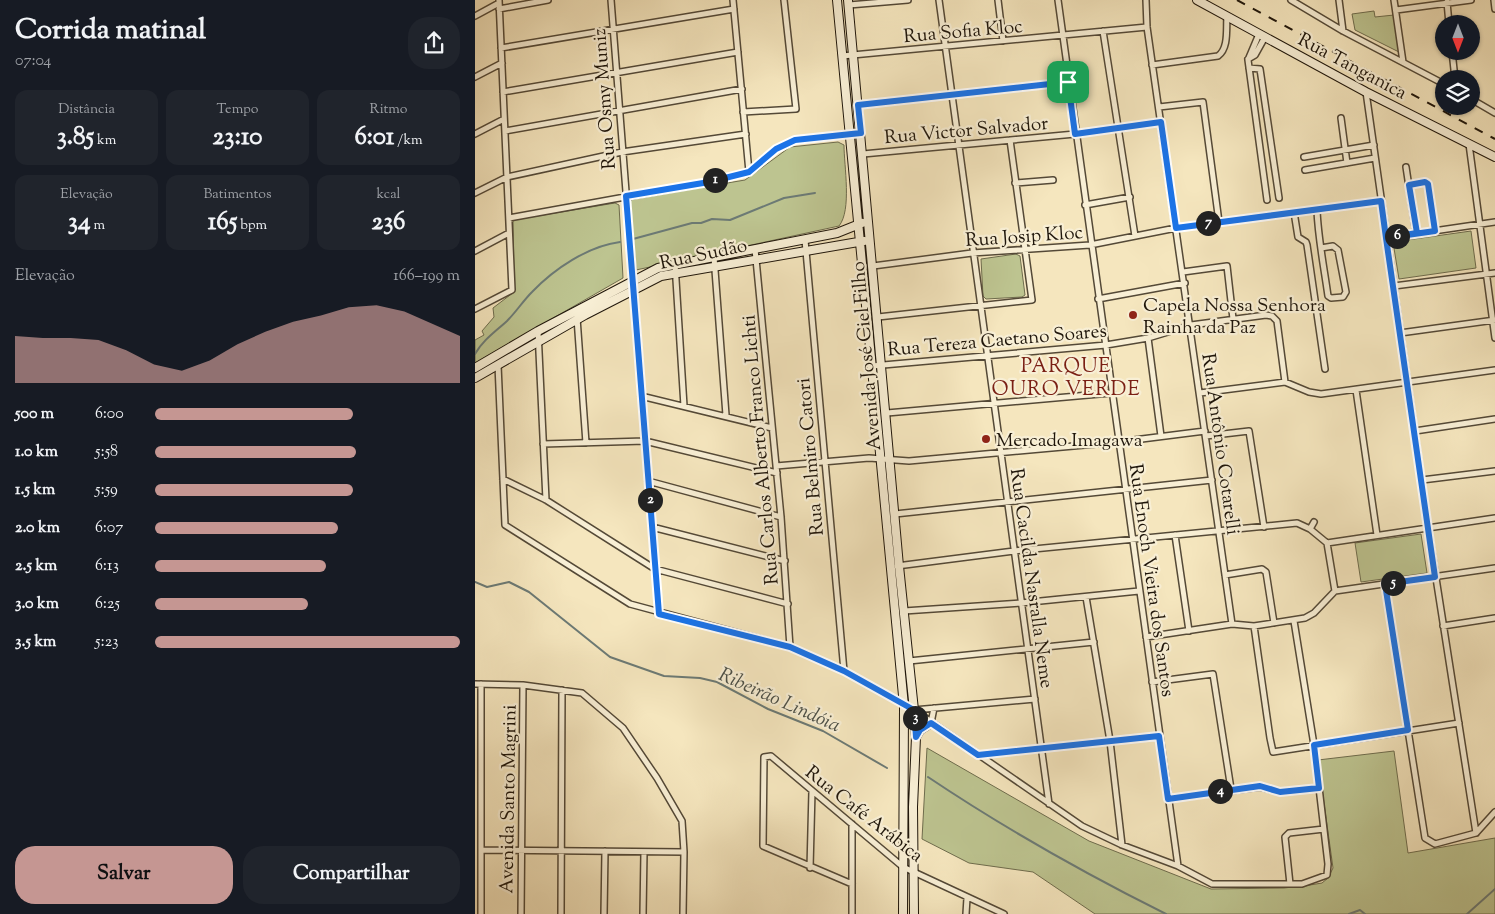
<!DOCTYPE html>
<html lang="pt">
<meta charset="utf-8">
<style>
body{margin:0;font-family:"Sorts Mill Goudy",serif;background:#20242c;color:#f1f3f6;height:100vh;display:flex;flex-direction:column;font-size:19px;white-space:nowrap}
*{box-sizing:border-box;margin:0}
p{font-size:16px;color:#9ea1a6}
.icon{flex:none;width:28px;height:28px;fill:none;stroke:currentColor;stroke-width:2;stroke-linecap:round;stroke-linejoin:round}
.map{position:relative;flex:1;overflow:hidden}
.panel{display:flex;flex-direction:column;background:#171b24;width:475px}
.panel>*{flex:none}
.needle{width:32px;rotate:180deg}
.tools{position:absolute;left:960px;top:15px;display:grid;gap:10px}
.tools a{display:grid;place-items:center;width:45px;height:45px;border-radius:50%;background:#171b24;box-shadow:0 1px 4px #0004;font-size:25px}
.pin{position:absolute;display:grid;place-items:center;width:42px;height:42px;color:#fff;margin:-21px;border-radius:10px;box-shadow:0 2px 8px #0006}
.km{position:absolute;width:25px;height:25px;margin:-12px;border-radius:50%;background:#222;color:#fff;font-size:14px;line-height:25px;text-align:center}
.round{display:grid;place-items:center;flex:none;width:52px;height:52px;border-radius:20px;background:#20242c}
.headline{display:flex;align-items:center;justify-content:space-between;height:85px;padding:0 15px}
h1{font-size:28px;font-weight:800;line-height:38px}
.stats{display:grid;grid-template-columns:repeat(3,1fr);gap:8px;height:85px;padding:5px 15px}
.stats div{display:grid;align-content:center;border-radius:12px;background:#20242c;text-align:center}
.stats b{font-size:25px;font-weight:800}
.stats small{font-size:14px;font-weight:400}
.stats p{font-size:14px}
.chart{height:140px;padding:10px 15px}
.chart p{display:flex;justify-content:space-between}
.chart svg{width:100%;height:90px;margin-top:5px;fill:#c59692;opacity:.7}
.primary-button{display:flex;gap:10px;margin-top:auto;padding:10px 15px}
.primary-button a{flex:1;height:58px;border-radius:20px;background:#c59692;color:#111;font-size:20px;font-weight:800;line-height:58px;text-align:center}
.primary-button a+a{background:#20242c;color:#f1f3f6}
ul{padding:0 15px;list-style:none;font-size:16px}
li{display:grid;grid-template-columns:80px 60px 1fr;align-items:center;height:38px}
li i{height:12px;border-radius:6px;background:#c59692}
main{display:flex;flex:1;min-height:0}
.map>svg:first-child{display:block}
.green{fill:#bdc490;stroke:#6e6c4d}
.lines{fill:none;stroke-linecap:round;stroke-linejoin:round}
.stream{stroke:#6c7a75;stroke-width:2}
.street-casing{stroke:#544937;stroke-width:8}
.secondary-casing{stroke:#1e150a;stroke-width:10}
.street{stroke:#f8efd5;stroke-width:5}
.secondary{stroke:#f8efd5;stroke-width:8}
.rail{stroke:#1e150a;stroke-width:2;stroke-dasharray:9 9;stroke-linecap:butt}
.route-casing{stroke:#fff;stroke-width:10}
.route{stroke:#1a73e8;stroke-width:6}
.poi-dot{fill:#8f2418;stroke:#f8efd5;stroke-width:2}
.labels{text-anchor:middle;stroke-width:4.5;stroke-linejoin:round;paint-order:stroke}
.street-label{font-size:19px;fill:#1e150a;stroke:#f8efd5}
.poi-label{font-size:19px;fill:#1e150a;stroke:#f8efd5;text-anchor:start}
.neighbourhood-label{font-size:20px;letter-spacing:1px;fill:#7a1f14;stroke:#f8efd5}
.water-label{font-size:20px;font-style:italic;fill:#4c5048;stroke:#f8efd5}
</style>
<main>
<section class="panel">
<div class="headline"><div><h1>Corrida matinal</h1><p>07:04</p></div><a class="round"><svg class="icon" aria-label="share" viewBox="0 0 24 24"><path d="M12 15V3M7 8l5-5 5 5M5 13v7h14v-7"/></svg></a></div>
<div class="stats">
<div><p>Distância</p><b>3.85<small> km</small></b></div>
<div><p>Tempo</p><b>23:10</b></div>
<div><p>Ritmo</p><b>6:01<small> /km</small></b></div>
</div>
<div class="stats">
<div><p>Elevação</p><b>34<small> m</small></b></div>
<div><p>Batimentos</p><b>165<small> bpm</small></b></div>
<div><p>kcal</p><b>236</b></div>
</div>
<div class="chart"><p><span>Elevação</span>166–199 m</p>
<svg viewBox="0 0 160 44" preserveAspectRatio="none"><path d="M0 44V21L10 22L20 22L30 23L40 28L50 35L60 38L70 33L80 25L90 19L100 14L110 11L120 7L130 6L140 9L150 15L160 21V44z"/></svg>
</div>
<ul>
<li><b>500 m</b>6:00<i style="width:65%"></i></li>
<li><b>1.0 km</b>5:58<i style="width:66%"></i></li>
<li><b>1.5 km</b>5:59<i style="width:65%"></i></li>
<li><b>2.0 km</b>6:07<i style="width:60%"></i></li>
<li><b>2.5 km</b>6:13<i style="width:56%"></i></li>
<li><b>3.0 km</b>6:25<i style="width:50%"></i></li>
<li><b>3.5 km</b>5:23<i style="width:100%"></i></li>
</ul>
<div class="primary-button"><a>Salvar</a><a>Compartilhar</a></div>
</section>
<div class="map">
<svg width="1020" height="914" viewBox="0 0 1020 914">
<rect width="100%" height="100%" fill="#f5e6be"/>
<filter id="stains"><feTurbulence type="fractalNoise" baseFrequency=".004" numOctaves="4"/><feColorMatrix values="0 0 0 0 .2 0 0 0 0 .09 0 0 0 0 .02 0 0 0 .5 -.17"/></filter>
<radialGradient id="worn" r=".72"><stop offset=".6" stop-color="#630" stop-opacity="0"/><stop offset="1" stop-color="#630" stop-opacity=".3"/></radialGradient>
<path class="green" d="M899,11L900,17L919,15L924,52L880,30L877,14Z
M363,142L369,145C369,166 377,210 364,226L161,270L155,202L158,199L270,180L315,147Z
M140,203L144,205L148,278L0,363V340L9,335L7,331L19,317L18,308L39,292L38,220Z
M996,231L1001,268L924,279L918,242Z
M541,254L545,256L550,295L547,297L511,299L508,296L506,259Z
M946,534L952,573L886,582L880,543Z
M452,748L614,841L736,889L809,888L835,885L847,883L853,878L858,868L843,760L919,751L933,853L1020,838V914H620L558,872L494,863L447,839Z"/>
<g class="lines">
<path class="stream" d="M158,239L217,223H226L237,219L255,220L309,198L340,193
M0,354C8,340 20,332 32,321C41,312 48,301 57,292C79,269 113,246 145,242
M0,582L12,587L34,582L54,592L135,657L189,676L225,678L242,682L293,709L348,731L412,768
M453,777C529,828 609,873 691,914
M874,914L885,910L890,914
M992,914L1020,889"/>
<g class="street-casing">
<path id="street" d="M136,0L184,613
M258,0L274,172
M464,0L574,804
M523,0L528,41
M583,0L703,866
M671,0L672,27L757,624
M816,0L868,31L969,84
M864,0L868,31
M919,0L928,62
M1019,0L1020,9
M972,2L974,24
M374,5L433,0
M24,9L73,0
M921,10L996,0
M0,16L24,3
M628,31L660,236
M784,34L773,60L792,200
M26,48L259,9
M977,51L980,79
M367,56L672,27
M773,59L780,55L790,37
M677,65L743,56C754,48 751,29 752,16
M774,68L785,69L804,198
M0,77L27,63
M28,92L263,52
M891,92L953,527L1001,833
M996,99L1020,113
M383,105L593,82
M684,107L728,102L744,222
M268,112L321,109L309,0
M866,118L872,163
M30,131L267,89
M0,134L29,119
M994,144L1020,338
M388,154L600,134L686,122
M829,157L899,145
M931,167L941,233
M830,170L900,158
M540,183L578,180
M934,185L950,182L953,184L960,231
M0,193L32,177L147,152L271,134
M610,205L655,197
M842,210C843,238 849,267 853,296L856,298L868,297L871,292L863,250L858,246L846,248
M819,212L823,237L831,242L832,245L850,369
M34,218L233,182L274,172L301,149L320,140L386,133
M911,238L1020,222
M330,240L369,671
M280,249L306,517L315,647
M0,251L34,233
M239,257L251,415
M200,264L209,406
M398,266L497,253L615,245L701,228L906,201
M708,272L752,266L758,319
M919,286L1020,273
M623,299L710,283
M0,309L37,290L24,0
M403,317L557,300L535,140
M102,318L111,443
M63,331L71,500
M925,333L1020,320
M673,338L686,436
M23,365L30,525L155,604L315,647L369,671L439,710L607,826L647,845L703,866L737,884H827L852,875L853,864L839,745L819,621
M397,366L631,345L673,338L716,325L791,315L797,316L802,321L810,382
M881,390L902,535
M725,393L810,382L834,392L846,394L1020,370
M166,396L297,428
M412,413L636,393
M940,431L1020,419
M731,436L774,431L789,527
M68,444L170,441L302,473
M301,466L394,458L434,461L643,442L730,431
M28,479L71,500L180,569L313,604
M947,480L1020,471
M173,481L306,517
M420,514L737,480
M177,527L310,561
M835,529L839,522
M700,535L714,631
M852,543L1020,518
M852,543L860,591
M422,566L539,551L822,523L835,529L852,543
M750,575L787,569L791,572L799,623
M910,584L950,838L960,844L1001,833L1020,812
M611,597L635,741L647,845
M429,611L546,603L664,591
M779,626L795,738L798,752L984,723
M968,626L1020,618
M671,637L757,624L779,626L830,618L839,613L860,591L1020,568
M434,661L619,642
M677,682L738,674L756,789
M0,684L48,685L107,693L148,728L182,778L207,821L209,852L208,914
M6,684V914
M439,710L560,699
M456,723L459,708
M504,755L684,736
M693,799L785,787L805,792L844,788
M6,850L209,852
M335,868L337,791
M377,884L288,846L289,757L296,756L428,867L529,914
M815,884L810,837L814,833L849,829
M46,914L48,685
M86,914L87,690
M129,914L130,851
M168,914L169,852
M377,914V824
M491,914L492,898"/>
</g>
<g class="secondary-casing">
<path id="secondary" d="M362,0L429,706L428,914
M373,0L424,566L439,710L441,737L438,807L439,914
M722,0L891,92L1020,157
M0,368L63,331L183,268L362,233L387,223
M0,378L110,315L186,276L389,241
M441,737L445,730L456,723"/>
</g>
<use href="#street" class="street"/>
<use href="#secondary" class="secondary"/>
<path class="rail" d="M762,0L1020,139"/>
</g>
<g class="lines">
<g class="route-casing">
<path id="route" d="M593,82L383,105L386,133L320,140L301,149L274,172L234,182L151,196L184,614L315,647L369,671L439,710L441,737L445,730L456,723L503,755L684,736L693,799L785,786L805,792L844,788L839,745L933,730L910,584L960,577L911,238L942,233L934,185L950,182L953,184L960,231L911,238L906,201L701,228L686,122L600,134L593,82"/>
</g>
<use href="#route" class="route"/>
</g>
<g class="poi-dot">
<circle cx="658" cy="315" r="5"/>
<circle cx="511" cy="439" r="5"/>
</g>
<g class="labels">
<g class="street-label">
<text transform="translate(488 30) rotate(-5)" y="7">Rua Sofia Kloc</text>
<text transform="translate(878 65) rotate(28)" y="7">Rua Tanganica</text>
<text transform="translate(128 99) rotate(-94)" y="7">Rua Osmy Muniz</text>
<text transform="translate(491 129) rotate(-5)" y="7">Rua Victor Salvador</text>
<text transform="translate(549 235) rotate(-4)" y="7">Rua Josip Kloc</text>
<text transform="translate(228 253) rotate(-12)" y="7">Rua Sudão</text>
<text transform="translate(522 339) rotate(-5)" y="7">Rua Tereza Caetano Soares</text>
<text transform="translate(390 356) rotate(-95)" y="7">Avenida José Ciel Filho</text>
<text transform="translate(747 444) rotate(82)" y="7">Rua Antônio Cotarelli</text>
<text transform="translate(284 450) rotate(-95)" y="7">Rua Carlos Alberto Franco Lichti</text>
<text transform="translate(334 457) rotate(-95)" y="7">Rua Belmiro Catori</text>
<text transform="translate(558 578) rotate(82)" y="7">Rua Cacilda Nasralla Neme</text>
<text transform="translate(678 580) rotate(82)" y="7">Rua Enoch Vieira dos Santos</text>
<text transform="translate(32 799) rotate(-89)" y="7">Avenida Santo Magrini</text>
<text transform="translate(390 813) rotate(38)" y="7">Rua Café Arábica</text>
</g>
<g class="poi-label">
<text x="668" y="311">Capela Nossa Senhora<tspan x="668" dy="22">Rainha da Paz</tspan></text>
<text x="521" y="446">Mercado Imagawa</text>
</g>
<g class="neighbourhood-label">
<text x="591" y="372">PARQUE<tspan x="591" dy="23">OURO VERDE</tspan></text>
</g>
<g class="water-label">
<text transform="translate(305 699) rotate(24)" y="7">Ribeirão Lindóia</text>
</g>
</g>
<rect width="100%" height="100%" filter="url(#stains)"/>
<rect width="100%" height="100%" fill="url(#worn)"/>
</svg>
<div class="tools">
<a><svg class="needle" viewBox="-14 -14 28 28"><path d="M0-13l5 13h-10z" fill="#e53935"/><path d="M0 13l5-13h-10z" fill="#9ea1a6"/></svg></a>
<a><svg class="icon" aria-label="layers" viewBox="0 0 24 24"><path d="M12 4l9 5-9 5-9-5zM3 14l9 5 9-5"/></svg></a>
</div>
<div class="pin" style="left:593px;top:82px;background:#1e9e55"><svg class="icon" aria-label="arrive" viewBox="0 0 24 24"><path d="M6 21V4h12l-3 4 3 4H6"/></svg></div>
<b class="km" style="left:240px;top:180px">1</b>
<b class="km" style="left:175px;top:500px">2</b>
<b class="km" style="left:440px;top:718px">3</b>
<b class="km" style="left:745px;top:791px">4</b>
<b class="km" style="left:918px;top:583px">5</b>
<b class="km" style="left:922px;top:236px">6</b>
<b class="km" style="left:733px;top:223px">7</b>
</div>
</main>
